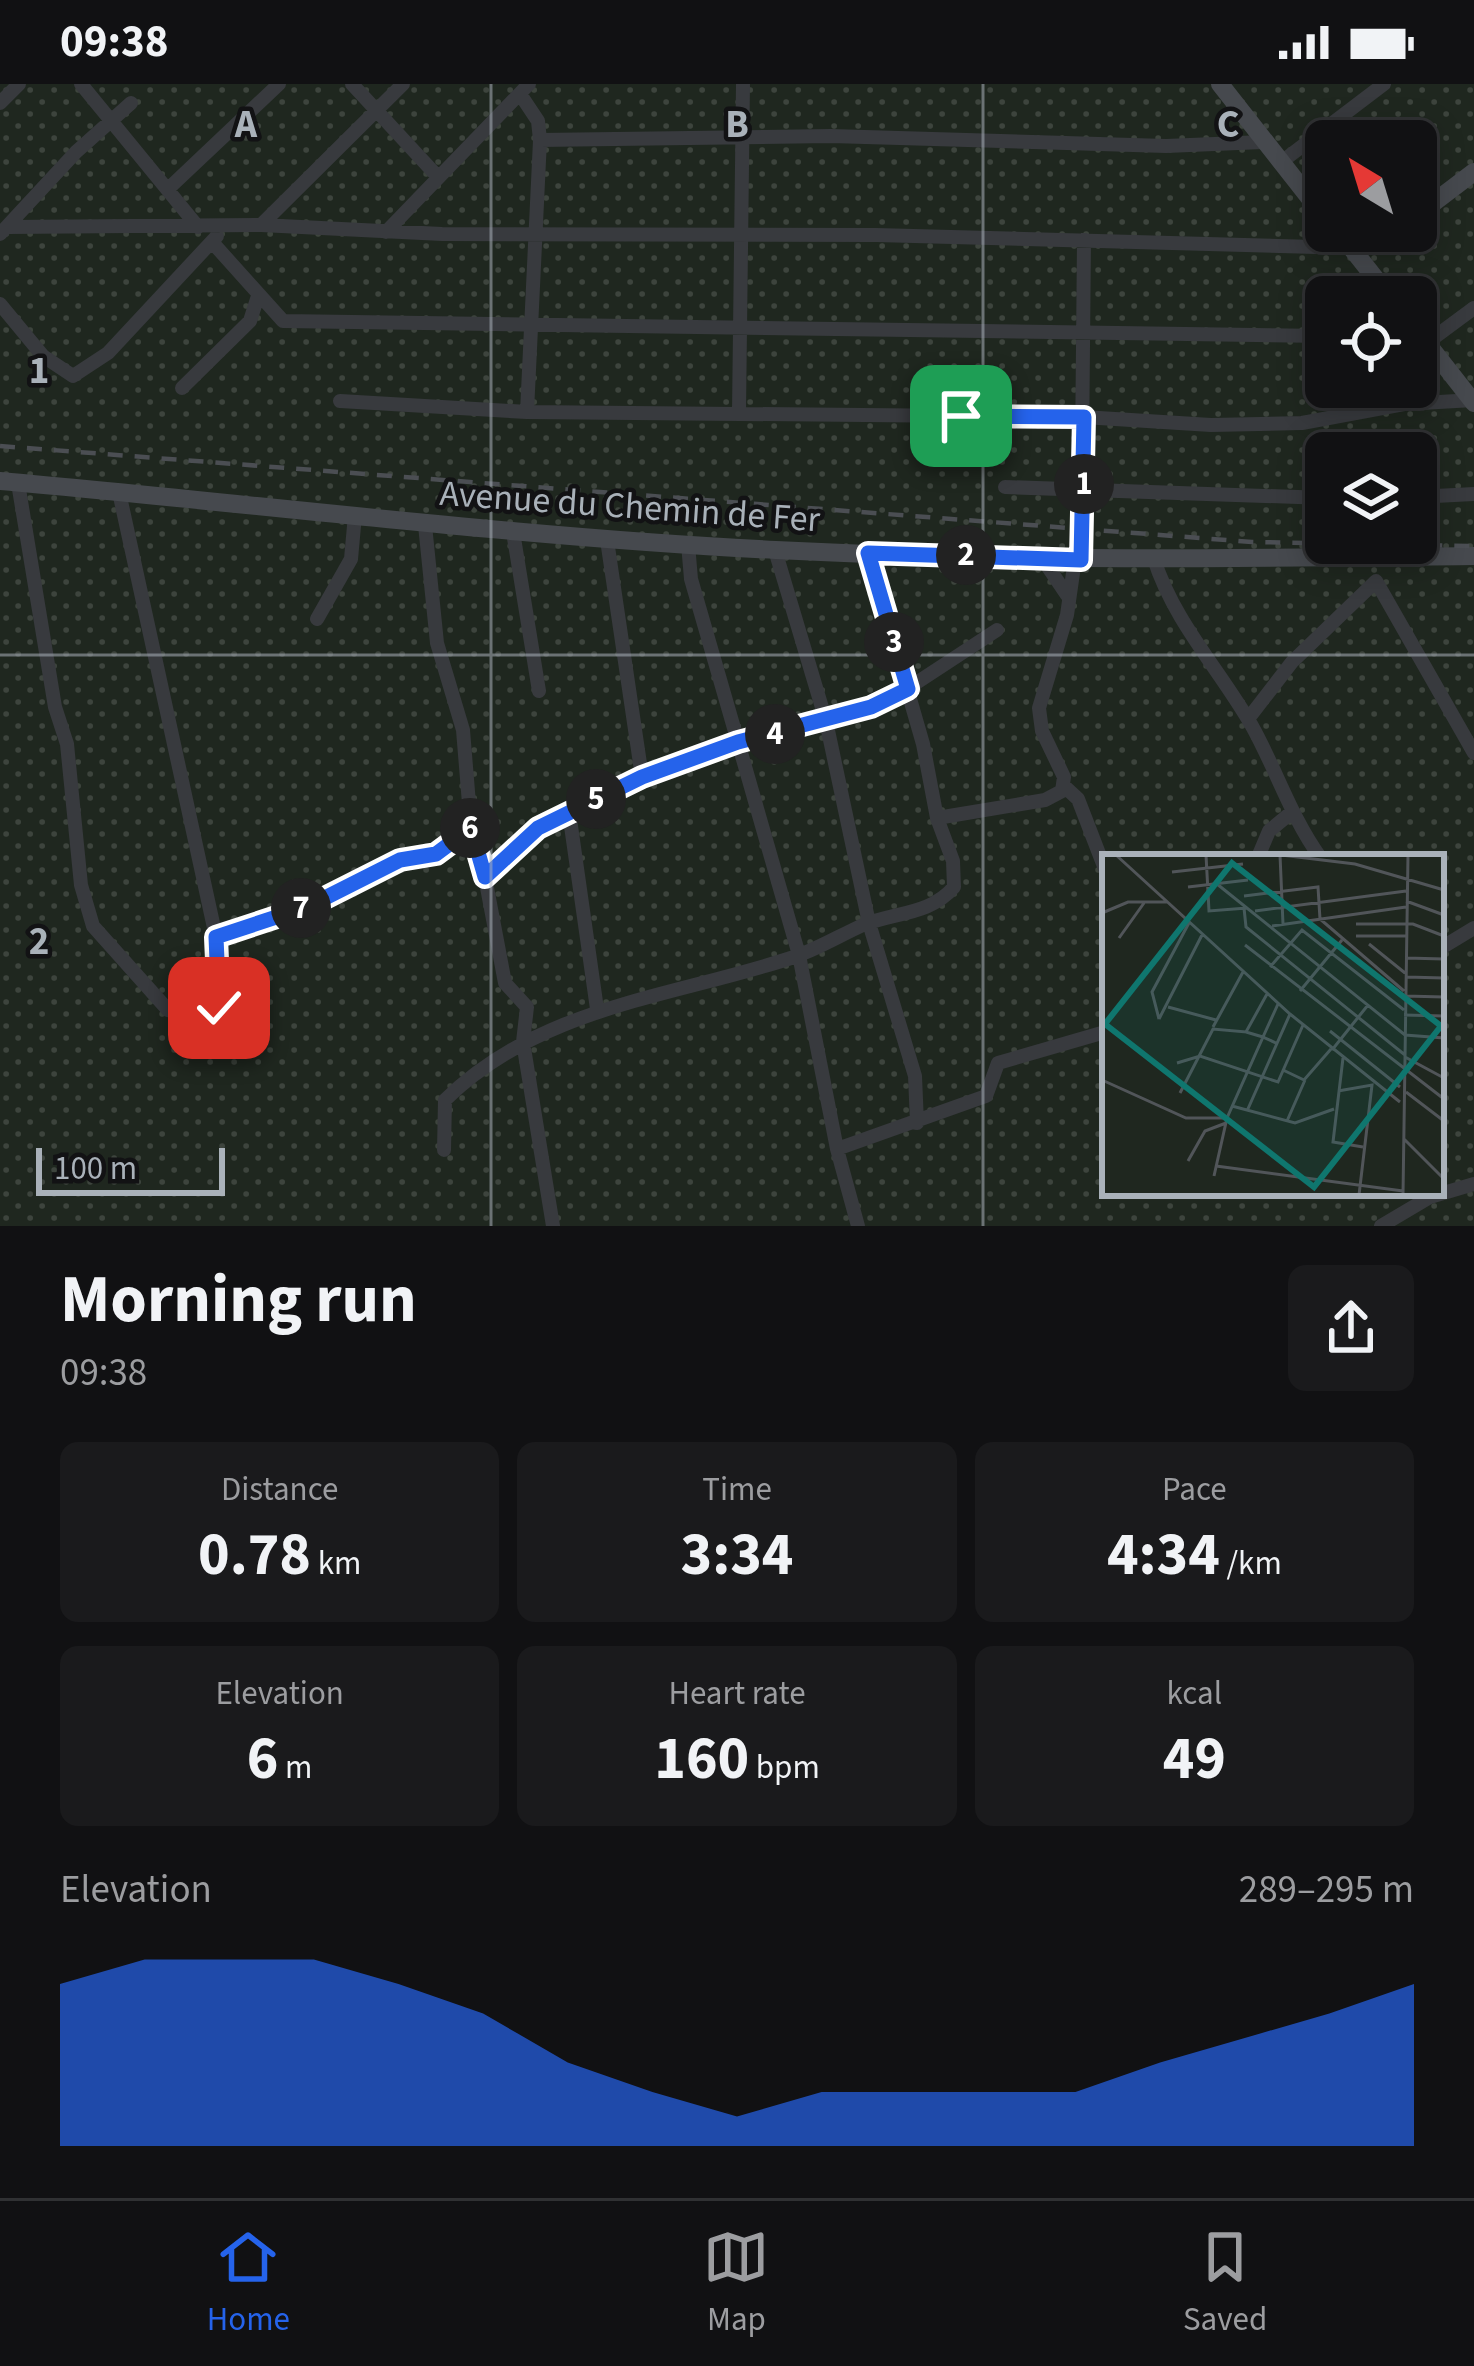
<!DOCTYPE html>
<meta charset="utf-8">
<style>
body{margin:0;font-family:"Source Sans 3",sans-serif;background:#1a1a1c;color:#f1f3f6;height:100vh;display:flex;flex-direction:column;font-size:45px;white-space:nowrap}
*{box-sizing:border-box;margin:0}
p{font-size:39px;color:#9c9da0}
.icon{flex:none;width:66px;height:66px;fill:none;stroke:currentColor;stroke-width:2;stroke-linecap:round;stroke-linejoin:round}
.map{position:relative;height:1142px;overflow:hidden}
.panel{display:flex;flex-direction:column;background:#111113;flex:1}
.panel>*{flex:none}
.needle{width:78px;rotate:322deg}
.controls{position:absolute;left:1305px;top:36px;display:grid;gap:24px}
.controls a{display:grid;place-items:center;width:132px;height:132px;border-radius:18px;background:#111113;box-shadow:0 6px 30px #0003,0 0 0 3px #303133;font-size:60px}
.scale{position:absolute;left:36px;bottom:30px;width:189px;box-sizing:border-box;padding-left:12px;border:6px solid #a9b1b9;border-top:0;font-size:33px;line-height:42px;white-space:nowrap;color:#a9b1b9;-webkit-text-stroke:9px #121214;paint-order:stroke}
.pin{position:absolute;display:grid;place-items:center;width:102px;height:102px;color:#fff;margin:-51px;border-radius:24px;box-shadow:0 6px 18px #0006}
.km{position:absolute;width:60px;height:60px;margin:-30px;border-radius:50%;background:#222;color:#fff;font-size:33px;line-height:60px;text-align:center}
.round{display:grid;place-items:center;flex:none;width:126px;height:126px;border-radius:18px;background:#1a1a1c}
.summary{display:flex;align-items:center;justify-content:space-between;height:204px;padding:0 60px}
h1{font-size:66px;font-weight:700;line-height:90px}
.metrics{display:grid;grid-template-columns:repeat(3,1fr);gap:18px;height:204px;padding:12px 60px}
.metrics div{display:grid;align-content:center;border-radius:18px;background:#1a1a1c;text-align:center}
.metrics b{font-size:60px;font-weight:700}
.metrics small{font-size:33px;font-weight:400}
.metrics p{font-size:33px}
.chart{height:336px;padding:24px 60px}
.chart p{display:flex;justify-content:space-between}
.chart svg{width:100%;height:216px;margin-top:12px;fill:#2563eb;opacity:.7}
.status{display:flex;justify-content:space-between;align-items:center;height:84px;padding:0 60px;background:#111113;direction:ltr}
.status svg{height:33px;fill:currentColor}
.tabs{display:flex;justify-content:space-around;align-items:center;height:168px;border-top:3px solid #303133;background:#111113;font-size:33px;color:#9c9da0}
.tabs a{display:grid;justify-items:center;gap:6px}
.tabs .on{color:#2563eb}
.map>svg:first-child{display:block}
.grass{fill:url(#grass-dots);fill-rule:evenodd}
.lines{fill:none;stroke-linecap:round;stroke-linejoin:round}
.path{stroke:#3e4145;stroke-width:3;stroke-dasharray:6 9;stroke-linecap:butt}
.street{stroke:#383a3e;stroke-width:14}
.secondary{stroke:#46494e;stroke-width:18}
.rail{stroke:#4b4e53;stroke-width:4.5;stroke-dasharray:15 12;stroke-linecap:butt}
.route-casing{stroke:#fff;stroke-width:24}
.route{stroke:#2563eb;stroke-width:15}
.grid{fill:none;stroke:#a9b1b9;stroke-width:3;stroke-opacity:0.55}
.labels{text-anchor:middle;stroke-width:9;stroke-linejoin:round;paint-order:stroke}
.street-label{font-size:36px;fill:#a9b1b9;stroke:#121214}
.inset-road{fill:none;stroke:#515559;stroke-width:3}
.view{fill:#0f766e;fill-opacity:0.15;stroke:#0f766e;stroke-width:6}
.inset-edge{fill:none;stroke:#a9b1b9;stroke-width:6}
.grid-label{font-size:39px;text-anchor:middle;font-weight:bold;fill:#a9b1b9;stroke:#121214;stroke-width:9;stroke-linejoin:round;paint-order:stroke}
</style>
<div class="status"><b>09:38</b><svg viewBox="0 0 49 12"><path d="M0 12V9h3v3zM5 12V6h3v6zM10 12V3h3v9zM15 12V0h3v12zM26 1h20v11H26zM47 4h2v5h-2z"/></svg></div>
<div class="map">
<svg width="1474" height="1142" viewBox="0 0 1474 1142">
<defs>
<pattern id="grass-dots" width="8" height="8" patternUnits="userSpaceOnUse" patternTransform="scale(3)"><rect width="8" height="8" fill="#1f271f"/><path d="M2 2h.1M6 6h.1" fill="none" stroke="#3d443d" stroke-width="1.8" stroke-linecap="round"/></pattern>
</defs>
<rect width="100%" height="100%" fill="#171719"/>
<path class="grass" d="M0,0H1474V1142H0ZM1326,57H1416V147H1326ZM1326,213H1416V303H1326ZM1326,369H1416V459H1326ZM1105,773H1441V1109H1105Z"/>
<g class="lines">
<path class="path" d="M840,633L897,610"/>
<path class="street" d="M81,0L198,143
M352,0L438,93
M520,10L538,37L540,56
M0,19L19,0
M1280,79L1384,0
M168,105L279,0
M261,141L403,0
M8,143L261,141L442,150L876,151L1353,164
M386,148L529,0
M0,150L76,68L131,19
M212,158L283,237L1326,252
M0,220L43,272L73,292L108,269L217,152
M1428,258L1474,224
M182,304L250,237L258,212
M340,317L527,328L1083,333L1211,341L1302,339L1404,320L1474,316
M527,328L540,56L831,52L1166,62L1263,58
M739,328L743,0
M18,399L55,623L67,660L81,801L93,842L168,926L214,934L219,924L216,853L119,408
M1005,403L1326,414
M1416,413L1474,410
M425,441L437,559L463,646L471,744L485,793
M513,448L539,607
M688,460L691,495L738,658L826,637
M775,466L826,637L869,839L915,992L917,1039
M1042,474L1067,511
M1081,475L1084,156
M1154,475C1174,538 1220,586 1252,642C1276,685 1291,733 1320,773
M317,535L351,475L355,431
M907,605L997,546
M1248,635L1292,578L1376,497L1474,669
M642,693L738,658L799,871L837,1065L858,1142
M1064,702L1078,715L1105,785
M569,728L597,925
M937,734L1045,716L1062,707L1064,693L1042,647L1039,624L1067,531L1075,475
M1258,773L1269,747L1292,728
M216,853L307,823L400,776L436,770L471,744
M1441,864L1474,844
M837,1065L986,1012L998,979L1105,948
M444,1066L445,1016C542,921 675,913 797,872C819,864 841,851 863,841C895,828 930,831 954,803L953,777L937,734L923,660L868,469
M553,1142L523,958L527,923L505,899L485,793L538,744L642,693L607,456
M1381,1142L1430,1113L1474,1100"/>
<path class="secondary" d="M1220,0L1326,135
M1416,132L1474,88
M1338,147L1390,213
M1353,164L1395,147
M1416,245L1474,319
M0,397C259,420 516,453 776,466C1009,478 1241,474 1474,472"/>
<path class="rail" d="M0,362L1252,458L1474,462"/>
</g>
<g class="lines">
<g class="route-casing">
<path id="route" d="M219,924L216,853L307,823L400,776L436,770L471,744L485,793L538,744L642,693L738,658L871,623L908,605L868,469L1081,476L1084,333L961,332"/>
</g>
<use href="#route" class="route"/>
</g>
<path class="grid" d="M491,0V1142M983,0V1142M0,571H1474"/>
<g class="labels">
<g class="street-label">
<text transform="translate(630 421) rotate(4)" y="13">Avenue du Chemin de Fer</text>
</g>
</g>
<g transform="translate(1102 770)">
<rect width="342" height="342" fill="#171719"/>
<path d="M0,1H342V341H0Z" fill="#1f271f"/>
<path class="inset-road" d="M14,1L188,160L298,248M104,1L107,57L145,54M178,1L181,70M179,1L253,10L342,36M70,18L141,10M115,30L303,181L342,184M86,33L146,26M142,42L216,33L218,65L302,137M304,47L342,61M142,54L144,73L303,201M153,57L304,37M0,59L26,48H65M254,70H311L342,82M170,72L304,53M254,82H304M17,84L42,49M267,90L303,119M143,91L342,245M304,104L342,105M168,113L200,76L302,156M304,123L342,124M198,137L240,86M303,142L342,143M176,150L161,183L176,190M66,153L114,166M302,161L342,162M57,165L50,138L88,67M57,165L101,79M111,173L141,118M228,177L298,233M230,196L266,151M303,203L342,224M241,204L231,288L261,293M75,209L98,202L176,228L201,171M181,216L202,226L229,195M0,226L84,264H125M236,237L270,231L257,341M304,238L342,267M78,239L111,175L144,178L165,140M130,252L193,269L232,255M145,257L188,160M185,267L203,226M302,285L342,325M86,307L103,277L124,269M114,312L301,337M112,322L125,264L161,183L144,178M301,341L306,1"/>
<path class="view" d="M130,9L339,172L212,333L3,170Z"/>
<rect width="342" height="342" class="inset-edge"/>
</g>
<g class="grid-label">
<text x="246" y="53">A</text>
<text x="737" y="53">B</text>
<text x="1228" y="53">C</text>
<text x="39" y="299">1</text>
<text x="39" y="870">2</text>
</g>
</svg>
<div class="controls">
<a><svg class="needle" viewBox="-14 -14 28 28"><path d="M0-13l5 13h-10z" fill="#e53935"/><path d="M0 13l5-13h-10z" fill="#9c9da0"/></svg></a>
<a><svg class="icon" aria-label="locate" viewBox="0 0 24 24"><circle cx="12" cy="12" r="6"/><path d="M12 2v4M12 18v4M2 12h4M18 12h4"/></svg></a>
<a><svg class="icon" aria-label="layers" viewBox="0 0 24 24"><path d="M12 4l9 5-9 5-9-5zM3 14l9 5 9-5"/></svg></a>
</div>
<div class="scale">100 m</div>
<div class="pin" style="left:961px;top:332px;background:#1e9e55"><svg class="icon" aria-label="arrive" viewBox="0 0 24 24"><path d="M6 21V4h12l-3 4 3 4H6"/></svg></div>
<div class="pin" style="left:219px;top:924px;background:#d93025"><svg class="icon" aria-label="check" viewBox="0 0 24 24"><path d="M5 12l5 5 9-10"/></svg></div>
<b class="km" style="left:1084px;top:400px">1</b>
<b class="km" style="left:966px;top:471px">2</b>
<b class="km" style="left:894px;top:558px">3</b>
<b class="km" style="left:775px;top:650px">4</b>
<b class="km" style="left:596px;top:715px">5</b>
<b class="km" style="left:470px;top:744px">6</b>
<b class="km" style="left:301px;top:824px">7</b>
</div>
<section class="panel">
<div class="summary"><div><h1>Morning run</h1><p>09:38</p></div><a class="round"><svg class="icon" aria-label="share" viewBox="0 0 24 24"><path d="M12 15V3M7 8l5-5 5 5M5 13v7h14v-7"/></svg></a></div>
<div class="metrics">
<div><p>Distance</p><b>0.78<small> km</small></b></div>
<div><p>Time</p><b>3:34</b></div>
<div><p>Pace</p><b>4:34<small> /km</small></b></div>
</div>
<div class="metrics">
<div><p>Elevation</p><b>6<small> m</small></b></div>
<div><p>Heart rate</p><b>160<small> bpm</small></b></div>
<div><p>kcal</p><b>49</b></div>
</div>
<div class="chart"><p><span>Elevation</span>289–295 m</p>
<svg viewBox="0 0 160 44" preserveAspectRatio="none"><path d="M0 44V11L10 6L20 6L30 6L40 11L50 17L60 27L70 33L80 38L90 33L100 33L110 33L120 33L130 27L140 22L150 17L160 11V44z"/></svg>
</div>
</section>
<nav class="tabs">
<a class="on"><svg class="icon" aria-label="home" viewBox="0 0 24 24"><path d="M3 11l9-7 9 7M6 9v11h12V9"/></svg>Home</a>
<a><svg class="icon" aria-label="map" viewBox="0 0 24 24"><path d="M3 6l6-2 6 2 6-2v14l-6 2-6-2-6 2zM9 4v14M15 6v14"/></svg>Map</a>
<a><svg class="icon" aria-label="saved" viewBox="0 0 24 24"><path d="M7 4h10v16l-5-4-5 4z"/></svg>Saved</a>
</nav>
